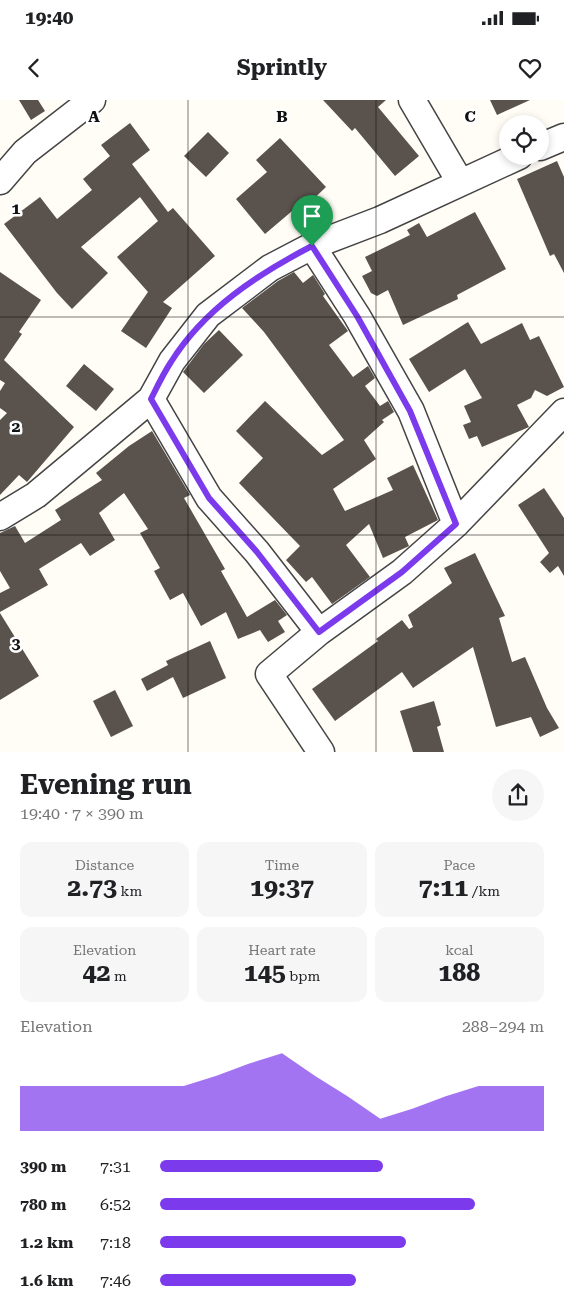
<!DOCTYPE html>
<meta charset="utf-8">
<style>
body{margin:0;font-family:"Roboto Serif",serif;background:#f6f6f6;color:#202124;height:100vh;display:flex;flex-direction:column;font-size:19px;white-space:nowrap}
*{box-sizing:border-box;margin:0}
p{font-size:16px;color:#757577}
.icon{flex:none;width:28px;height:28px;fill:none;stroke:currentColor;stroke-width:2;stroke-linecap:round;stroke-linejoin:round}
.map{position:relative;height:652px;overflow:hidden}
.details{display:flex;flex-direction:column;background:#fff;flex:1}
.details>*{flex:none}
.fabs{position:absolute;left:499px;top:15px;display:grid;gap:10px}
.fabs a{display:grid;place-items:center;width:50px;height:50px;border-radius:50%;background:#fff;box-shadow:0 2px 8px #0003;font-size:25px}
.pin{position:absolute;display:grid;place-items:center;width:42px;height:42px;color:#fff;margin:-51px -21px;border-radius:50% 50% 50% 0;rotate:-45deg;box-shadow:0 0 5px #0007}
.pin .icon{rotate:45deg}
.round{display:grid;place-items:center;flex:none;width:52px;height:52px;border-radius:26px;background:#f6f6f6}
.head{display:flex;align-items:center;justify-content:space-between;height:85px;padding:0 20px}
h1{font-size:28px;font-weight:700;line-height:38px}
.stats{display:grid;grid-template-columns:repeat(3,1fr);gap:8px;height:85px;padding:5px 20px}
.stats div{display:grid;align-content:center;border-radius:12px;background:#f6f6f6;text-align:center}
.stats b{font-size:25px;font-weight:700}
.stats small{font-size:14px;font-weight:400}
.stats p{font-size:14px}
.chart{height:140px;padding:10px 20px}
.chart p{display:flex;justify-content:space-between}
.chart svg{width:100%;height:90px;margin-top:5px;fill:#7c3aed;opacity:.7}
ul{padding:0 20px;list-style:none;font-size:16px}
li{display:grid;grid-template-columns:80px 60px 1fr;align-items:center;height:38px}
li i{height:12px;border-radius:6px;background:#7c3aed}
.status{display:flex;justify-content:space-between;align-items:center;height:35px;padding:0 25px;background:#fff;direction:ltr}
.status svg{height:14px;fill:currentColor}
header{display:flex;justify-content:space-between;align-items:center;height:65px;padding:0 20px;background:#fff;font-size:22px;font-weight:700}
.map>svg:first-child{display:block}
.building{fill:#5a524d}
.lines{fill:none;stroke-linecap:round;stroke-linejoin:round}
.minor-casing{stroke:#444;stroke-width:29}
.minor{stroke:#fff;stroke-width:26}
.route-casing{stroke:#fff;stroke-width:10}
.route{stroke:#7c3aed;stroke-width:6}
.grid{fill:none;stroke:#111;stroke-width:1;stroke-opacity:0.55}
.grid-label{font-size:16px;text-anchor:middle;font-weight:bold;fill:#111;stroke:#fff;stroke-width:5;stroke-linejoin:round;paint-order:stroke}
</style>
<div class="status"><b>19:40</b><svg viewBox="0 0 49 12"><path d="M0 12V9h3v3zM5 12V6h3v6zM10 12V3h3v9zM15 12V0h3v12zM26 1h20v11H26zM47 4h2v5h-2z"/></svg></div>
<header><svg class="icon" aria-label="back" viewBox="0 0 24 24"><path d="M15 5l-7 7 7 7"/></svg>Sprintly<svg class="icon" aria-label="heart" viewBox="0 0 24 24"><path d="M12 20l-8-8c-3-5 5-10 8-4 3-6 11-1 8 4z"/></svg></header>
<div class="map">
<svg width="564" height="652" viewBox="0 0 564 652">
<rect width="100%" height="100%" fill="#fffdf5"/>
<path class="building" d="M19,0H38L45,11L31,20Z
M323,0H386L378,7L419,56L395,76L355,28L352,31Z
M490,0H530L497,15Z
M130,23L150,50L132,64L168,112L173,108L215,156L163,202L172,208L146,248L121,231L148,192L117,157L158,121L140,97L81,147L108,173L72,209L57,193L4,124L40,97L57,119L92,90L83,79L110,56L101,45Z
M208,32L229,53L206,77L184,56Z
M280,38L326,87L302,110L298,106L265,134L236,99L267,72L256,60Z
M557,61L564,77V173L554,154L550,156L517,79Z
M475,112L506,169L457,195L458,199L403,225L388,190L377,196L371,193L362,176L372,171L365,157L410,135L407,130L419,123L427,137Z
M0,172L41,200L19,232L22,234L4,260L74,327L27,382L19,375L0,395V320L7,313L0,308V291L5,283L0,280Z
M294,172L303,183L313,175L325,194L323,196L348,231L329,245L353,277L368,266L375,278L365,286L380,306L388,301L394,312L382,320L384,322L364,340L376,359L333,389L345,411L393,390L387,378L413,365L438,420L405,437L409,446L407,447L383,458L369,424L346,445L370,477L332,504L312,477L306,482L286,460L300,446L239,383L263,358L236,331L265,301L322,355L344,340L264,232L242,208L278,181Z
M468,222L481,244L522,223L530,240L539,236L564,287L547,296L535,290L531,298L517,305L529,327L482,347L477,336L469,339L463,325L471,322L464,306L482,298L465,269L429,292L409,259Z
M219,230L243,255L204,293L183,272L204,244Z
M84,264L114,289L96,311L66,286Z
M152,331L190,395L184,398L225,469L221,471L247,517L275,500L287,515L278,521L285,532L268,542L260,530L238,539L226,512L201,526L183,493L170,500L154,471L160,468L140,433L148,429L124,393L99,413L115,440L90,456L81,443L39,469L48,485L0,512V493L10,488L0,471V433L15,426L25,443L61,420L55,410L102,380L96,373L129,346Z
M544,388L564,418V476L558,466L550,473L540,462L549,453L518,405Z
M475,453L505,516L499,518L512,562L525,557L547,608L559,628L540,637L531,617L496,627L473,547L413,588L402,572L335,621L312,589L378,541L376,539L402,520L409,529L413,527L408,515L452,483L444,468Z
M0,513L39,576L0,600Z
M210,541L226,578L183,598L173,577L147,591L141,579L168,565L166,561Z
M115,590L133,626L111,637L93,601Z
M434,601L441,625L437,627L444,652H413L400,611Z"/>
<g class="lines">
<g class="minor-casing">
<path id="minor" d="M412,0L460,82
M540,47L564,37
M0,81L25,52L92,0
M312,146L357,216L411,311L456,424
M151,299L209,398L257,452L319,532
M0,417L36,395L151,299L172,261L208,215L270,168L312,146L380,120L519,56
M321,652L269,574L319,532L402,472L456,424L564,312"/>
</g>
<use href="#minor" class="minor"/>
</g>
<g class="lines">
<g class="route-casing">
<path id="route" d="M312,146L357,216L410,311L456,424L402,472L319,532L257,452L209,398L151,299C157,287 163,274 171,262C204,209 258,174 312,146Z"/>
</g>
<use href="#route" class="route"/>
</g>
<path class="grid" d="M188,0V652M376,0V652M0,217H564M0,435H564"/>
<g class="grid-label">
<text x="94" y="22">A</text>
<text x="282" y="22">B</text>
<text x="470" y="22">C</text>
<text x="16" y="114">1</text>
<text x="16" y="332">2</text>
<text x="16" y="549">3</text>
</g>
</svg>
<div class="fabs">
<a><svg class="icon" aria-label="locate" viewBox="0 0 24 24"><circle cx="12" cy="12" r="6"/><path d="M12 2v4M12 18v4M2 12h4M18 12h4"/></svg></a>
</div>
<div class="pin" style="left:312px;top:146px;background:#1e9e55"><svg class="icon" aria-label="arrive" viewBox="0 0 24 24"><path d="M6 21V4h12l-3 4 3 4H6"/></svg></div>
</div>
<section class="details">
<div class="head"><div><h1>Evening run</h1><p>19:40 · 7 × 390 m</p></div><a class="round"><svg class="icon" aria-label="share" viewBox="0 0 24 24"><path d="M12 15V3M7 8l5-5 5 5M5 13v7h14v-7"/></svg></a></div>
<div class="stats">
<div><p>Distance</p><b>2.73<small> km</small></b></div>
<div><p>Time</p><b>19:37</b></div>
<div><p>Pace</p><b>7:11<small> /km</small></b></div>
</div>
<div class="stats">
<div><p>Elevation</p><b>42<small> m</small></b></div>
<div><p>Heart rate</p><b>145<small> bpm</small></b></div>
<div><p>kcal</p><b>188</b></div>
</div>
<div class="chart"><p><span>Elevation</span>288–294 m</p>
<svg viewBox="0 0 160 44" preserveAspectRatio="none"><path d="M0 44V22L10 22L20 22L30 22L40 22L50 22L60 17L70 11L80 6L90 17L100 27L110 38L120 33L130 27L140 22L150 22L160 22V44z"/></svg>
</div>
<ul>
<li><b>390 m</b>7:31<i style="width:58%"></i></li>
<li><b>780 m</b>6:52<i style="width:82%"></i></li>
<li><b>1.2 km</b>7:18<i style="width:64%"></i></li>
<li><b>1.6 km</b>7:46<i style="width:51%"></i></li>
</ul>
</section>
